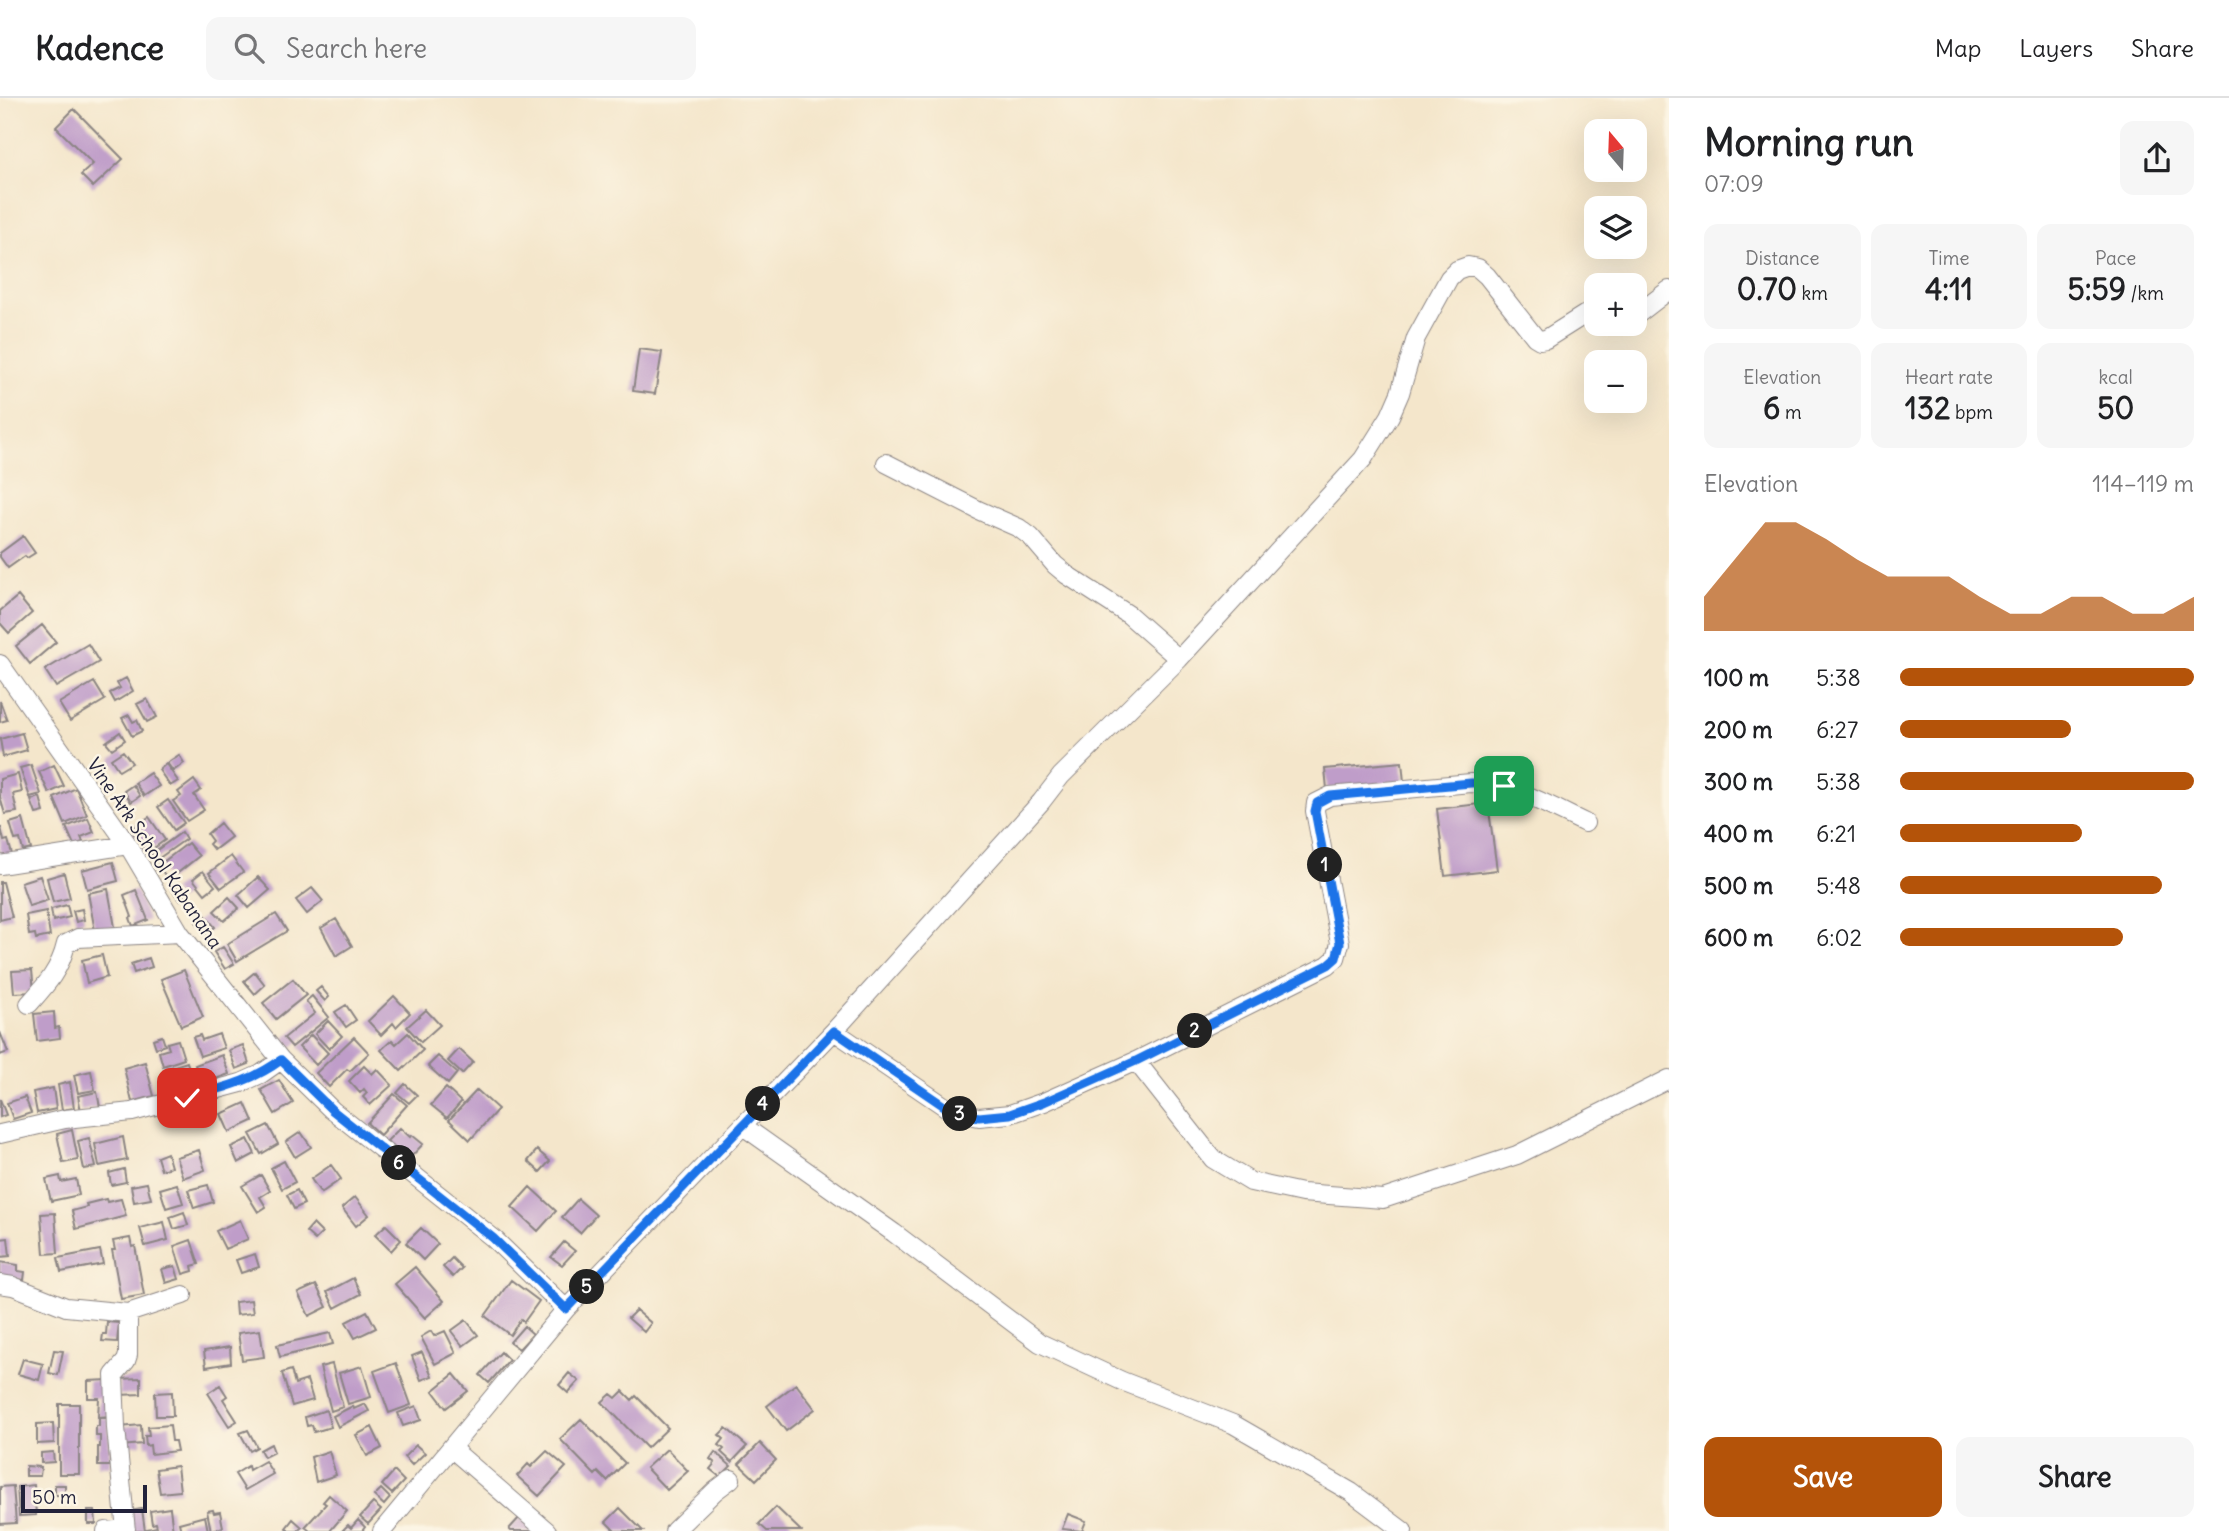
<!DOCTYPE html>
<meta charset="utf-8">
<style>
body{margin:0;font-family:Delius,sans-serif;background:#f6f6f6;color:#202124;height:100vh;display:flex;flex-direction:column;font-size:26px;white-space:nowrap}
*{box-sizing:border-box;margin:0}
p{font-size:23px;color:#757577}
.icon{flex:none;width:38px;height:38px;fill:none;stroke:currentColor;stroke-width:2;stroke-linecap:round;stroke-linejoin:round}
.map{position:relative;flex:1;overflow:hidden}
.sheet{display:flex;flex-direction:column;background:#fff;width:560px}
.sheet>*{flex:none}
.needle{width:46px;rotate:341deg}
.buttons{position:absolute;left:1584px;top:21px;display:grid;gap:14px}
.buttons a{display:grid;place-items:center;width:63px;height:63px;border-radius:14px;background:#fff;box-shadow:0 7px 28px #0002;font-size:35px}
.scale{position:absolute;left:21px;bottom:18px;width:126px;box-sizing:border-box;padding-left:7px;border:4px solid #22223b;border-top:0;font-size:19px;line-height:24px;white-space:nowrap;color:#22223b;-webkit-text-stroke:5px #fcf5e5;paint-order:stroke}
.pin{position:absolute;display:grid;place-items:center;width:60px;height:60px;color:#fff;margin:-30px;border-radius:14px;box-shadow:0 4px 10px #0006}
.km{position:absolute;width:35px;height:35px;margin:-18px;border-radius:50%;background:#222;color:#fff;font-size:19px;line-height:35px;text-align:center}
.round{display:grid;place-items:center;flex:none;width:74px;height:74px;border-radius:14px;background:#f6f6f6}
.summary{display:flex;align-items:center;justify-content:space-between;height:119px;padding:0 35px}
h1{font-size:38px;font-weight:800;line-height:52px}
.figures{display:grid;grid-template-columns:repeat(3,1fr);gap:10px;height:119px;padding:7px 35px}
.figures div{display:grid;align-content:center;border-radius:14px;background:#f6f6f6;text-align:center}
.figures b{font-size:30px;font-weight:800}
.figures small{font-size:19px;font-weight:400}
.figures p{font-size:19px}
.chart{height:196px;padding:14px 35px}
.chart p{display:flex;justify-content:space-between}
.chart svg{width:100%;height:126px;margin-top:7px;fill:#b45309;opacity:.7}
.button{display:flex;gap:14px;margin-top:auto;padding:14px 35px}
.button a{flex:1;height:80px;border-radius:14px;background:#b45309;color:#fff;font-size:28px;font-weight:800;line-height:80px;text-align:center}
.button a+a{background:#f6f6f6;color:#202124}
ul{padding:0 35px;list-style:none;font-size:23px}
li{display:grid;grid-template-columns:112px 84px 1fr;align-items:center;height:52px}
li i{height:18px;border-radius:9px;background:#b45309}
header{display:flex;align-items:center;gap:42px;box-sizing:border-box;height:98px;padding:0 35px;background:#fff;border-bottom:2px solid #e0e0e0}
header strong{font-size:33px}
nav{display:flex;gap:38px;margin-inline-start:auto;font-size:24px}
.search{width:490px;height:63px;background:#f6f6f6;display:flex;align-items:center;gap:18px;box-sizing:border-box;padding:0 24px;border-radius:14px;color:#757577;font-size:26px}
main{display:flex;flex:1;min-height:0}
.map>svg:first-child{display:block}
.building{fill:#bf9dc9}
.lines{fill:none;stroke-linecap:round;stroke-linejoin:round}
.minor-casing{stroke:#8b8483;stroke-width:20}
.minor{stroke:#fff;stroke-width:18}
.route-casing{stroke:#fff;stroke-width:14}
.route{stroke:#1a73e8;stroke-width:9}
.labels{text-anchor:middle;stroke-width:5;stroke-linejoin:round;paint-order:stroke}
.street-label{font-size:19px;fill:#22223b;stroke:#fcf5e5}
</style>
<header>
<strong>Kadence</strong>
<div class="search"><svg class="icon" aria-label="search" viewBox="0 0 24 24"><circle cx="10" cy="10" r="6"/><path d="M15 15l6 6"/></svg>Search here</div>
<nav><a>Map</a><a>Layers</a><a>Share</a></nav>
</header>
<main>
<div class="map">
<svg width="1669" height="1433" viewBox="0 0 1669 1433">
<rect width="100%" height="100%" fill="#fcf5e5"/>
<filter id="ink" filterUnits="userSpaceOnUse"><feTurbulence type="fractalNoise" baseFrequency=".0143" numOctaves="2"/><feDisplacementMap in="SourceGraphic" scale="14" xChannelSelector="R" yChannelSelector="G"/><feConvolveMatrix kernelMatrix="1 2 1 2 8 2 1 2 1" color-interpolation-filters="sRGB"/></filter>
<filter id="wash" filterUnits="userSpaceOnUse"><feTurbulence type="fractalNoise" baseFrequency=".00686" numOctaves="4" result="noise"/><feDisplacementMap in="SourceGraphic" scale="28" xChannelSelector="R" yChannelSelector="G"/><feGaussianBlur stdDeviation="1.57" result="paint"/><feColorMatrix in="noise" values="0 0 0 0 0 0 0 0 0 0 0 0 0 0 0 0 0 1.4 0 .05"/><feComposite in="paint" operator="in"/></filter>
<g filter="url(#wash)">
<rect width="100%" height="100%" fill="#f4e6cb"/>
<g id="blocks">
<path class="building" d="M74,11L123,61L93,89L81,77L93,66L56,29Z
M639,251L662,254L655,296L633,293Z
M23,438L35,455L27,460L25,458L8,470L0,459V455Z
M18,498L32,515L9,535L0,525V513Z
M42,527L56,544L30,566L16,548Z
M88,546L99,564L56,589L45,572Z
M126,580L133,593L115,604L110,595L120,590L117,585Z
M94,584L105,602L70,623L59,605Z
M147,601L157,619L147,624L137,606Z
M0,603L7,622L0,624Z
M129,617L133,624L137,622L142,633L132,638L122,620Z
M120,634L125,642L112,651L106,644Z
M22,635L27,652L3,659L0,641Z
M123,653L132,665L119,673L111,661Z
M179,657L184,665L173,673L167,665Z
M1402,664L1404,684L1327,691L1325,671Z
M166,666L178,683L170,688L159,672Z
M31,667L41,696L30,699L20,670Z
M54,667L64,688L49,695L39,674Z
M150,675L159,688L144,698L135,685Z
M18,676L22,694L13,696L17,714L5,716L0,699V681Z
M194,682L201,692L194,697L204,712L187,723L173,703L181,698L178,694Z
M133,687L140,698L131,704L124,693Z
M76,690L87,717L65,726L54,700Z
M40,699L44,714L36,716L31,702Z
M168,702L184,725L174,732L158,709Z
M1488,705L1497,772L1445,778L1437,711Z
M149,719L165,742L147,755L131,731Z
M88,720L94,734L81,739L83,744L74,747L66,729Z
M23,721L31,751L23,753L20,741L15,742L10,725Z
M220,725L231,739L214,752L209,746L212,743L207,736Z
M1,729L4,743L8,742L13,760L3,763L0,753Z
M182,734L186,741L155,763L150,757Z
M188,745L199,758L169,782L158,768Z
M231,758L243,774L221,790L209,775Z
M113,764L118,783L87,791L82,772Z
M203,773L215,788L205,796L193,781Z
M64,775L70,800L53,804L47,780Z
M40,778L48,802L29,808L21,784Z
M258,779L270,792L249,810L238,797Z
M0,784H3L12,819L0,822Z
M181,786L188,795L180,802L172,792Z
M312,790L323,803L307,816L296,802Z
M108,791L115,829L95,833L88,795Z
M136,792L148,822L133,828L130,820L132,819L124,797Z
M229,799L239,810L224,823L214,813Z
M67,807L70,819L53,823L51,811Z
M82,811L84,822L76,824L73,813Z
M46,813L50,838L36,841L35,836L29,837L26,817Z
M276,816L287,833L237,863L227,846Z
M205,817L215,829L206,836L196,824Z
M336,821L352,848L336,858L321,830Z
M223,849L234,866L225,871L214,854Z
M102,857L107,879L87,885L82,862Z
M149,860L152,869L134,875L131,866Z
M32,872L34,894L14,895L12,873Z
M184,872L203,919L181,928L161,881Z
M255,874L265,887L255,896L244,883Z
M293,881L306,897L276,921L263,905Z
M321,889L329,899L325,903L316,893Z
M312,898L329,919L292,949L284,940L315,915L306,903Z
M394,898L410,915L396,929L393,925L381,937L368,923Z
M346,907L356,922L346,929L335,914Z
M426,912L440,927L421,944L407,929Z
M54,914L55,930L59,929L60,940L37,943L34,916Z
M328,923L342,938L329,951L315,936Z
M0,934L8,954L0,957Z
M408,935L423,952L401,973L381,952L392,942L396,946Z
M219,936L224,950L200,958L193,939L200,937L202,942Z
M311,937L328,955L316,967L299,949Z
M162,938L165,947L156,950L153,941Z
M354,939L369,955L350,973L347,971L329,989L316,975Z
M178,942L184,961L163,968L159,954L169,951L167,945Z
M243,947L249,966L236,971L229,952Z
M459,951L473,964L462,976L448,963Z
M222,957L229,976L202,986L195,967Z
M438,958L457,975L448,986L428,968Z
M145,964L154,998L132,1004L124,970Z
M187,964L192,979L171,989L165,971Z
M364,968L372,976L377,971L392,987L370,1007L363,999L367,995L364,991L360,995L349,983Z
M91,973L95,992L78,995L74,977Z
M279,982L293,1005L275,1016L261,992Z
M70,984L74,1010L62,1012L58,987Z
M405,986L417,997L409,1005L397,995Z
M53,990L56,1011L37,1015L33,994Z
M446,990L461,1004L447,1020L431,1007Z
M477,992L498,1011L470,1042L449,1022Z
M97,994L100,1009L81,1013L78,998Z
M394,996L407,1007L380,1037L367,1025Z
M25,999L31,1015L13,1021L7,1005Z
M0,1001L6,1017L0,1019Z
M245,1005L253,1023L229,1034L221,1016Z
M268,1027L278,1046L261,1056L250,1036Z
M400,1030L410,1039L412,1037L423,1046L408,1062L387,1043Z
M72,1032L78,1062L63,1065L57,1036Z
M301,1034L311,1049L295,1059L286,1044Z
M123,1039L127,1062L99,1068L95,1046Z
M89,1040L96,1069L84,1071L78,1043Z
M248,1041L255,1056L238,1065L231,1049Z
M199,1052L205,1072L183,1080L176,1059Z
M537,1052L550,1063L540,1074L528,1063Z
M167,1055L171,1069L161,1072L157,1059Z
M284,1063L295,1084L282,1091L271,1070Z
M331,1067L341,1081L321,1095L311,1081Z
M124,1071L126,1084L111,1087L109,1075Z
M261,1077L270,1093L260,1099L266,1109L258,1114L242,1088Z
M60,1078L61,1084L76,1081L79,1097L51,1103L46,1081Z
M147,1085L151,1101L134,1104L131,1088Z
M177,1086L183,1105L166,1110L160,1091Z
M208,1087L213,1104L194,1110L188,1092Z
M530,1089L556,1113L538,1133L512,1109Z
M297,1092L304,1106L294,1111L287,1097Z
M355,1099L369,1117L356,1128L342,1110Z
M106,1101L107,1104L121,1101L126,1118L76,1131L72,1113L87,1109L86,1106Z
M578,1101L596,1117L580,1135L562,1119Z
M184,1114L188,1127L174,1131L170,1119Z
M55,1115L58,1155L44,1156L41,1116Z
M240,1122L248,1141L225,1151L216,1133Z
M164,1124L168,1142L145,1148L140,1130Z
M313,1126L322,1135L315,1142L306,1134Z
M386,1127L401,1142L391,1153L375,1137Z
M421,1130L438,1146L423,1162L406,1145Z
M8,1140L10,1158L0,1159V1141Z
M130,1140L132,1149L135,1148L144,1197L121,1201L112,1152H115L113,1143Z
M191,1142L199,1166L192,1168L193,1173L183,1176L174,1148Z
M564,1144L575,1153L562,1167L551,1159Z
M100,1152L103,1166L61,1174L58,1160Z
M255,1156L259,1169L241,1175L236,1162Z
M452,1160L462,1170L453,1179L443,1169Z
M0,1164L18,1167V1173L25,1174L24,1182L0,1179Z
M175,1168L179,1181L166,1185L162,1171Z
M415,1169L444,1203L425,1220L395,1186Z
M353,1180L361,1196L335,1210L327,1194Z
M511,1182L539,1203L524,1224L521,1221L510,1237L485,1218Z
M316,1187L327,1209L309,1218L298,1195Z
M251,1202L253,1215L236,1217L235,1204Z
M636,1212L651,1225L644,1234L628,1220Z
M367,1213L376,1230L355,1240L346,1224Z
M466,1222L478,1237L463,1248L451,1233Z
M107,1224L119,1225L117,1244L102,1243L103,1236H106Z
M524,1228L533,1236L519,1251L510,1244Z
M260,1232L264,1259L242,1262L238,1235Z
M431,1233L434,1238L445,1233L456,1255L435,1266L421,1239Z
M330,1235L333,1246L280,1259L277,1247Z
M230,1249L231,1265L206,1269L204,1253Z
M54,1252L63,1253L58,1277L49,1275Z
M422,1254L432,1278L421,1282L412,1258Z
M501,1254L509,1262L489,1285L480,1277Z
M23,1261L43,1266L39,1282L18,1276Z
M396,1265L411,1307L389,1315L374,1273Z
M332,1266L343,1309L331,1313L320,1269Z
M362,1268L371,1299L348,1306L339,1275Z
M291,1272L295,1286L307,1282L313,1302L292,1308L282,1275Z
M569,1275L579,1283L568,1295L559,1287Z
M454,1276L468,1293L446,1310L433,1293Z
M141,1280V1296L119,1297V1281Z
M109,1282L110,1318L98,1319L99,1300H88V1283Z
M796,1286L815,1311L786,1333L767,1308Z
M220,1287L227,1298L223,1301L237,1323L229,1328L208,1295Z
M623,1293L632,1302L636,1298L668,1330L647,1350L602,1304L611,1296L616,1300Z
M172,1294L173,1318H156L155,1295Z
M59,1306H79V1376H59Z
M365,1306L369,1313L338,1329L333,1318L353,1308L354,1311Z
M416,1308L421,1322L403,1328L398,1315Z
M326,1312L331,1329L314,1334L312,1327L307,1328L305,1319Z
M99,1320H109L110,1368H98V1349H100V1338H96V1328H99Z
M581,1321L625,1365L607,1383L598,1374L595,1377L560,1341Z
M53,1325L54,1345L37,1346V1326Z
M141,1327L142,1346L121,1348L120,1329Z
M170,1327L172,1343H175L177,1353L151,1356L150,1347L146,1348L145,1338H149L148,1329Z
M372,1329L382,1350L367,1358L356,1337Z
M726,1330L747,1348L732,1364L721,1354L724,1351L719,1347L724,1341L719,1337Z
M248,1332L257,1349L250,1353L240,1335Z
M760,1345L776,1362L756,1382L739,1366Z
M271,1346L274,1354L264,1359L260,1352Z
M416,1347L425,1355L412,1367L404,1359Z
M667,1351L688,1373L667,1392L646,1370Z
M329,1353L336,1377L316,1384L311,1359Z
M547,1353L566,1369L539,1398L517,1378L528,1366L531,1369Z
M53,1354L54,1364L41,1365V1355Z
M715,1354L731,1368L720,1379L710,1371L715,1365L710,1361Z
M265,1363L273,1376L245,1392L235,1376L248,1368L249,1372Z
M26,1368L41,1369L40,1378H26Z
M177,1368L180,1393L160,1395L156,1371Z
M394,1373L404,1383L392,1396L382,1387Z
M34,1387L36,1417L19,1418L17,1389Z
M55,1387H65V1397H55Z
M13,1388L16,1425L0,1426V1389Z
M381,1391L390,1400L384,1407L374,1398Z
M329,1397L347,1413L330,1433H310L305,1429L326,1406L323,1404Z
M373,1405L381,1412L368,1426L360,1419Z
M776,1409L801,1433H767L759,1426Z
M170,1410L173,1433H148L147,1431L157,1429L156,1425L152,1426L150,1413Z
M620,1410L643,1433H615L606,1424Z
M142,1411L145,1433H133L130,1413Z
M213,1412L214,1415L220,1414L223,1429L211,1433L207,1413Z
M88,1413H95L96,1426H88Z
M1068,1416L1086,1423L1082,1433L1062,1431Z
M205,1418L208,1433H181L179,1425Z
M520,1419L534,1433H511L509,1431Z
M293,1421L302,1429L298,1433H287L288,1431L286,1430Z
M358,1422L365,1429L362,1433H342L348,1427L351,1430Z"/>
</g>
</g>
<g filter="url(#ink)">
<use href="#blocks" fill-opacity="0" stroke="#8b8483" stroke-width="2"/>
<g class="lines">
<g class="minor-casing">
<path id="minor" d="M1634,219L1669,192
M886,365L978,412L1019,430L1031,439L1055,467L1067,477L1129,517L1179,561
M0,566L128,747L180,835L281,962L332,1012L493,1140L566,1211
M0,767L128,747
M29,906C46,887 60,872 66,846L78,840L180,835
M834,933L1041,704L1061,678L1179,561L1363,361L1390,318L1400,295L1416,240L1449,180L1457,172L1468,168L1478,170L1487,178L1535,239L1540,242L1546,241L1584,217L1596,215
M1136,963L1213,1061L1251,1084L1302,1095L1383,1101L1517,1057L1669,981
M743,1028L894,1135L1040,1245L1122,1283L1233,1326L1351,1394L1403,1433
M0,1036L65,1021L132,1014L241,985L261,976L281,962
M0,1186L13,1188L66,1209L128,1215L183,1197
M451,1350L547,1433
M106,1433L126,1431
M126,1433L116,1330L114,1277L126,1263L128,1257V1215
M382,1433L566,1211L834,933L953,1014L979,1019L1010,1016L1044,1004L1136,963L1328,867L1336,860L1340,845L1315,713L1316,705L1330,698L1471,685C1511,685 1549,708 1585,725
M674,1433L715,1393L731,1381"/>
</g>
<use href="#minor" class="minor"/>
</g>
</g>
<g class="lines" filter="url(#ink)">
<g class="route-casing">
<path id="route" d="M187,1000C222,990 251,984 281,962L332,1012L493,1140L566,1211L834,933L953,1014L979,1019L1010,1016L1044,1004L1136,963L1328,867L1336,860L1340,845L1315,713L1317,705L1330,698L1471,685H1488L1504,688"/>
</g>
<use href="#route" class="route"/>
</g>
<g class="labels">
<g class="street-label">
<text transform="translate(155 755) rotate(56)" y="7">Vine Ark School Kabanana</text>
</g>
</g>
</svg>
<div class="buttons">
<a><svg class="needle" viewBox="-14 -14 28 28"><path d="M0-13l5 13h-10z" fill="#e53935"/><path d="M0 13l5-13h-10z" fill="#757577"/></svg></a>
<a><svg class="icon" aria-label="layers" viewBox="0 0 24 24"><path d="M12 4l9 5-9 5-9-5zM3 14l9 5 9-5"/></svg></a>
<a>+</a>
<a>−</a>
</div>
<div class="scale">50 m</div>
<div class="pin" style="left:1504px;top:688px;background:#1e9e55"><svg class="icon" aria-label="arrive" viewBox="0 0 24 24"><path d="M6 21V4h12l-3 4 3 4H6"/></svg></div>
<div class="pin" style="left:187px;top:1000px;background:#d93025"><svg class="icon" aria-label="check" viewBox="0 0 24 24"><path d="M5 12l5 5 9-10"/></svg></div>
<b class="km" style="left:1325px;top:767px">1</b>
<b class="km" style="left:1195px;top:933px">2</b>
<b class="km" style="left:960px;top:1016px">3</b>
<b class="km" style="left:763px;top:1006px">4</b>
<b class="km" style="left:587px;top:1189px">5</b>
<b class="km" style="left:399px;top:1065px">6</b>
</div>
<section class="sheet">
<div class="summary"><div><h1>Morning run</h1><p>07:09</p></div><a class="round"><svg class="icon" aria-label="share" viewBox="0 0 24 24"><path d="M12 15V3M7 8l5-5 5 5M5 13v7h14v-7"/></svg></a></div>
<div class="figures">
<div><p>Distance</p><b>0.70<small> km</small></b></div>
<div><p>Time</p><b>4:11</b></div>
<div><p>Pace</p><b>5:59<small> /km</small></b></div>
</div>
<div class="figures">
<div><p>Elevation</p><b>6<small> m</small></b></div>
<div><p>Heart rate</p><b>132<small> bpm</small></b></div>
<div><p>kcal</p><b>50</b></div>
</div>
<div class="chart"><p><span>Elevation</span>114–119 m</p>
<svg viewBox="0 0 160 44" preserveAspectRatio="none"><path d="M0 44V32L10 19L20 6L30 6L40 12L50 19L60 25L70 25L80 25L90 32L100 38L110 38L120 32L130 32L140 38L150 38L160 32V44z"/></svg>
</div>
<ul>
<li><b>100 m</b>5:38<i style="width:100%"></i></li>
<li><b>200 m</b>6:27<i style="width:58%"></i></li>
<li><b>300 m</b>5:38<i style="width:100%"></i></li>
<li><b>400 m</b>6:21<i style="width:62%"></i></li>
<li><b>500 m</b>5:48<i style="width:89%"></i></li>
<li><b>600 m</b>6:02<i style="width:76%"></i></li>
</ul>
<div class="button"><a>Save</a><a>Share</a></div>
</section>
</main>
